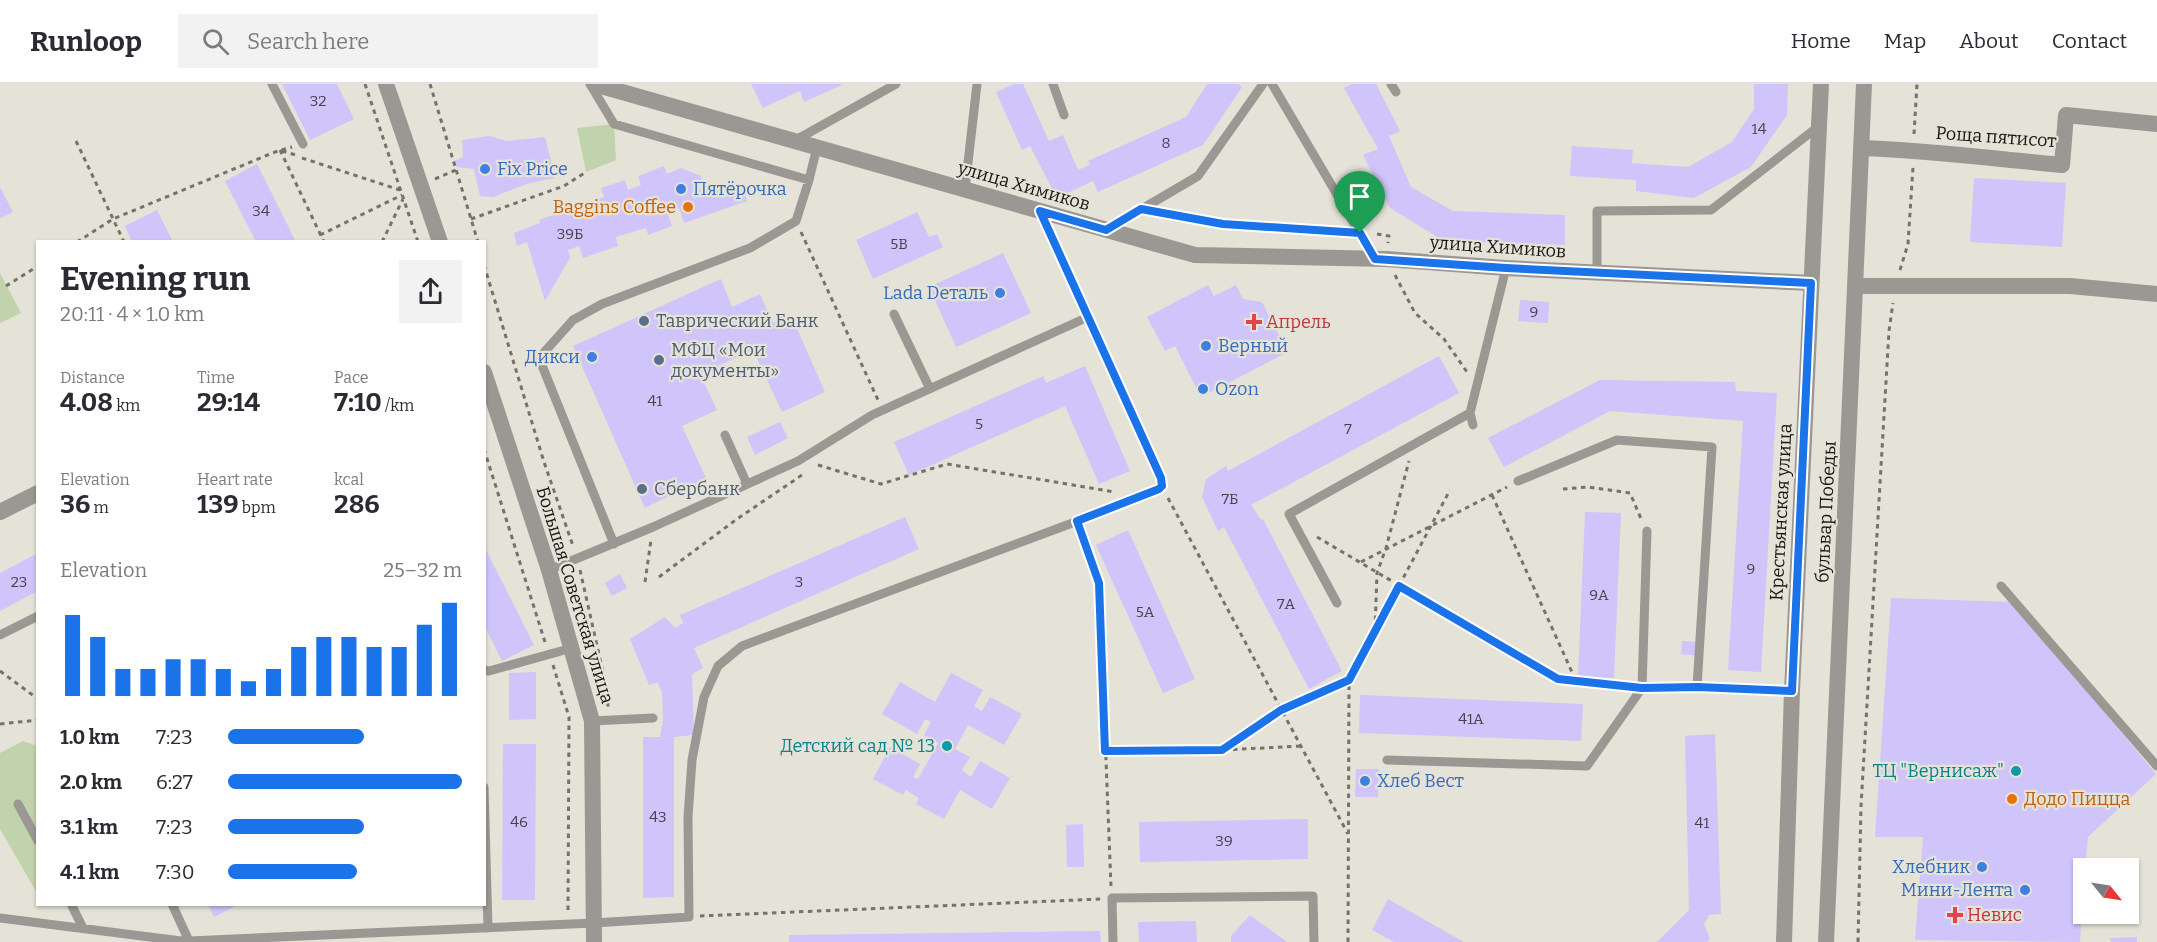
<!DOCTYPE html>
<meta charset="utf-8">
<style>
body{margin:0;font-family:Bitter,serif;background:#f2f2f3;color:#2b2b33;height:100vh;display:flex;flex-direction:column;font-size:22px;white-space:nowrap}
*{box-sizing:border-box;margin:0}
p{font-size:20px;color:#7c7c81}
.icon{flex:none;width:33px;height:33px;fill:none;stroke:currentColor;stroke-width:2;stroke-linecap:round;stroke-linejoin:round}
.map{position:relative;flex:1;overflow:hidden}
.side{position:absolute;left:36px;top:156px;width:450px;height:666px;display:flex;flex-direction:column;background:#fff;border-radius:0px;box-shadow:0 2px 4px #0004}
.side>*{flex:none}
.needle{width:39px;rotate:120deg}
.buttons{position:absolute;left:2073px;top:774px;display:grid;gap:12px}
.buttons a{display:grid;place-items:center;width:66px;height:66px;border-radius:0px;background:#fff;box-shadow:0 2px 4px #0004;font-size:30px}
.pin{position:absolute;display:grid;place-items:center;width:51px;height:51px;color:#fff;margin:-62px -26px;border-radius:50% 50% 50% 0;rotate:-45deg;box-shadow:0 0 6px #0007}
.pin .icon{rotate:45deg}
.round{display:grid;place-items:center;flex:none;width:63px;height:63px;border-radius:0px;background:#f2f2f3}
.headline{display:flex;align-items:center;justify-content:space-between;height:102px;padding:0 24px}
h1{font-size:33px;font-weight:700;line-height:45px}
.metrics{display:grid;grid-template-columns:repeat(3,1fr);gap:9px;height:102px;padding:6px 24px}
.metrics div{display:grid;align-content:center}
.metrics b{font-size:26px;font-weight:700}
.metrics small{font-size:16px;font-weight:400}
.metrics p{font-size:16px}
.chart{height:168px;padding:12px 24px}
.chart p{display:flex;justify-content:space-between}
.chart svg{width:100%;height:108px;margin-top:6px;stroke:#1a73e8;stroke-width:6}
ul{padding:0 24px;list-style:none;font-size:20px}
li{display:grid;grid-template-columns:96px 72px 1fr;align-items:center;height:45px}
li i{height:15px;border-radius:8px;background:#1a73e8}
header{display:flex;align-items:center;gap:36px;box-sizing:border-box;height:84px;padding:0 30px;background:#fff;border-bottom:2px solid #e1e1e2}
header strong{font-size:28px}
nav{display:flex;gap:33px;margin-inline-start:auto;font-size:21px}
.search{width:420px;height:54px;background:#f2f2f3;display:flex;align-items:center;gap:15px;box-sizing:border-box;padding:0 21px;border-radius:0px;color:#7c7c81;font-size:22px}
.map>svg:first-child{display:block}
.green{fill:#c0d3ad}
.building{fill:#cfc5fa}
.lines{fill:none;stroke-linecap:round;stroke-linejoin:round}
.path{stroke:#75736c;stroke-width:3;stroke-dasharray:4.5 4.5;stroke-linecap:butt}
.service{stroke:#9b9894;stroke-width:9}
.minor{stroke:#9b9894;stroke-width:16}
.tertiary{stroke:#9b9894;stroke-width:16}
.route-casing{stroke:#fff;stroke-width:12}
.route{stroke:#1a73e8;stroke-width:8}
.shop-dot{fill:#3f7fe0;stroke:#e5e2d7;stroke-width:2}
.food-dot{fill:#e8710a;stroke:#e5e2d7;stroke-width:2}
.service-dot{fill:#5c6f8a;stroke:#e5e2d7;stroke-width:2}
.health-dot{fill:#e0444e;stroke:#e5e2d7;stroke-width:2}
.culture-dot{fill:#0f9aa8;stroke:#e5e2d7;stroke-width:2}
.labels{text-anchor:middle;stroke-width:4.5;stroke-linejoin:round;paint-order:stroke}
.number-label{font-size:15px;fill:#46424d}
.street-label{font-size:18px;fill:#181713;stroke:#e5e2d7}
.shop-label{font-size:18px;fill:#366cbe;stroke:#e5e2d7;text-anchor:start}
.food-label{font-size:18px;fill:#c56008;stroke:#e5e2d7;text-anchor:end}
.service-label{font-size:18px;fill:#4e5e75;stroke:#e5e2d7;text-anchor:start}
.health-label{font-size:18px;fill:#be3a42;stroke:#e5e2d7;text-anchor:start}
.culture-label{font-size:18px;fill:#0d838f;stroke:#e5e2d7;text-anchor:end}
</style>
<header>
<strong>Runloop</strong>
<div class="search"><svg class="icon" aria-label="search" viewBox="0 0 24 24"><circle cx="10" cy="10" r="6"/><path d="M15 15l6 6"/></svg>Search here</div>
<nav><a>Home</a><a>Map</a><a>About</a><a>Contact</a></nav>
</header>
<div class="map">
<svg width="2157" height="858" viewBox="0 0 2157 858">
<rect width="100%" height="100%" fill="#e5e2d7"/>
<path class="green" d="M614,40L616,76L586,88L577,44Z
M0,189L21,229L0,239Z
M23,657L37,662V809L0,745V669Z"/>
<path class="building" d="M282,0H337L354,35L310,56Z
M751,0H844L804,18L800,7L763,24Z
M1014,0H1023L1049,57L1063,51L1078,86L1090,81L1088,77L1186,33L1207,0H1238L1242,3L1203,61L1098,108L1093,97L1057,114L1030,62L1022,66L996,8Z
M1352,0H1376L1400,47L1389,52L1411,103L1453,127L1565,131V161L1444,157L1390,124L1363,71L1378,65L1344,4Z
M1754,0H1788L1787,31L1751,83L1694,114L1636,107V96L1570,92L1572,62L1633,66L1632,79L1688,83L1732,58L1754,25Z
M489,52L507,57L545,53L555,94L530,99L493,113L480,112L474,85L457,83L454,77L463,73L462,56Z
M257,80L296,158H256L225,97Z
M664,82L667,90L681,84L701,92L703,99L698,100L700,107L732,96L743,103L747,117L684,139L679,124L667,128L672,142L648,151L646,144L616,153L618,162L583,174L579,162L568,166L570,174L545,217L527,158L517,162L514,149L540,139L539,136L604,113L601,104L625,96L628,106L641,101L638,92Z
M1974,94L2066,99L2062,163L1970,158Z
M0,103L13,128L0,134Z
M157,126L173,158H132L125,142Z
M917,128L929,153L937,150L943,163L873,195L856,156Z
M1003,169L1031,229L956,263L929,203Z
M721,195L732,223L760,210L773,239L791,231L825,308L782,328L753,266L700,290L717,326L682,342L706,394L645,424L573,262Z
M1208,201L1214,212L1236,201L1243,215L1262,218L1288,268L1201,313L1175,262L1165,267L1147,233Z
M1520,216L1549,218L1548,239L1518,237Z
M1439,272L1459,309L1251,421L1261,436L1263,435L1342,587L1309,605L1224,443L1218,447L1202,413L1206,395L1226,382L1228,387Z
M1085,282L1130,387L1099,400L1065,322L909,391L894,358L1043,292L1046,299Z
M1600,296L1735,298L1736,307L1777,309L1761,588L1728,586L1743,337L1610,327L1504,383L1488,354Z
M780,338L788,354L755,371L747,353Z
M1585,428L1621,429L1614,594L1578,593Z
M905,433L919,465L694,564L703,584L692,590L694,651L674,653V813L643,814V653H660L663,635L662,608L657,598L649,601L630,555L665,533L675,544L683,539L680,531Z
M1128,446L1195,595L1163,609L1096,461Z
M484,462L534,561L502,577L484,541Z
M38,469V507L0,527V489Z
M620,490L627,504L612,512L605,499Z
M1891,514L2013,518L2156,690L2088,753L2085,784H2084L2080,858L1915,856L1923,753H1875Z
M1682,557L1701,558L1700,572L1681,570Z
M536,588V635L509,636V589Z
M951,589L983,606L974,622L982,627L990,613L1022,630L1004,661L968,641L955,665L970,673L962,686L971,693L980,677L1010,694L992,725L960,706L944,735L916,720L919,714L906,706L903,711L873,695L890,663L920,680L913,693L918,695L938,659L924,651L931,638L925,635L917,650L882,630L900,598L935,618Z
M1360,611L1583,620L1581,657L1359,649Z
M1715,650L1721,830L1709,831L1704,840L1710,855L1707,858H1657L1689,826L1685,652Z
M503,660H536L535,816H502Z
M1356,685H1379L1378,713H1355Z
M1308,735V775L1140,778L1139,738Z
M1083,740L1084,783H1067L1066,741Z
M1388,815L1464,858H1394L1372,846Z
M208,820H239L214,833Z
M1250,831L1287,858H1231V852Z
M1196,837L1197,858H1139L1138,838Z
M1100,847L1101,858H789V851Z
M2137,853V858H2111L2110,854Z"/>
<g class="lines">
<path class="path" d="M365,0L418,158
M430,0L478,158
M1914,50L1917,0
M76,57L124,158
M280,66L324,158
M282,67L296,71
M302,74L400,106
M435,95L456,86
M1162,129L1223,140L1346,148
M471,135L564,102L586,88
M801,148L878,316
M1377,150L1389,152L1388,159
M320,151L402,111
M77,158L113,135L275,68L292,63
M382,158L403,115
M484,181L544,378L573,462
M1900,186L1908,160L1913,83
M1395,191L1415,229L1444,255L1467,288
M6,202L38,182
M484,365L545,558
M818,381L881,400L947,380L1115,408
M1563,405L1588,403L1630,409L1642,437
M1492,411L1576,597
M1168,414L1348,750
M1081,450L1099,499L1111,803
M1317,453L1558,595L1628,603
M1361,478L1507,403
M580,486L607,606L608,623
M659,493L737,435L802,391
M645,498L651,456
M1375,545L1377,489L1386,464L1409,377
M553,581L569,633L568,827
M0,587L38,615
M0,640L38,636
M1224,666L1301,662
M1105,667H1222L1281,626L1349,596
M700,832L1101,815
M1348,858L1349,596L1450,406
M1858,858L1861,722L1889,247L1893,219"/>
<path class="service" d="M272,0L303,60
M590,0L614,40L809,96
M1053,0L1064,31
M1272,0L1375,175
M1391,0L1396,8
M794,57L896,0
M965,105L977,0
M1106,146L1198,92L1263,0
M1597,189V127L1711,126L1819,42
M894,230L930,305
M1473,341L1470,329L1506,184
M725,351L747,400
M1518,397L1617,356L1712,363L1697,603
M614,460L539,274L573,236L602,220L750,164L796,137L809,96L817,63
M549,486L653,443L798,377L872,331L1088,233
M2001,502L2157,682
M1337,519L1289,430L1470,329
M0,551L38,532
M484,586L489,587L572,564
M1642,604L1647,447
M592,637L653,634
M1387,676L1587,682L1642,604L1697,603L1792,607
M484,703L488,844
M18,720L38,757
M71,820L83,844
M172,820L189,857L594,839L689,833L688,733L692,676L704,613L718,582L742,562L1118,422L1159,405L1162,402L1161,394L1040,127
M0,834L189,858
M1113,858L1112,814L1313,812L1314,858"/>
<path class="minor" d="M386,0L440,158
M594,0L1195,171L1386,175L1506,184L1811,199
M1861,64C1928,66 1995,75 2062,81L2066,31L2157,40
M1856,202H2070L2157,210
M484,288L549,486L592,637L594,858
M0,428L38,409
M1784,858L1792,607L1821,0"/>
<path class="tertiary" d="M1826,858L1864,0"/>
</g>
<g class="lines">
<g class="route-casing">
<path id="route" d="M1141,125L1223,140L1360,149L1375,175L1506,184L1811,199L1792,607L1698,603L1642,604L1558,595L1399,502L1349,596L1281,626L1222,666L1105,667L1099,499L1077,437L1159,405L1162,402L1161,394L1040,127L1106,146Z"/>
</g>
<use href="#route" class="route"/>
</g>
<g class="shop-dot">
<circle cx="485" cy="85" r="6"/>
<circle cx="681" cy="105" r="6"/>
<circle cx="1000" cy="209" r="6"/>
<circle cx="1206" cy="262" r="6"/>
<circle cx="592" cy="273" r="6"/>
<circle cx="1203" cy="305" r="6"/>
<circle cx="1365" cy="697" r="6"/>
<circle cx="1982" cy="783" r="6"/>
<circle cx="2025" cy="806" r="6"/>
</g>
<g class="food-dot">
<circle cx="688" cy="123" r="6"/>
<circle cx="2012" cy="715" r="6"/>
</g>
<g class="service-dot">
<circle cx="644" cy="237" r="6"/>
<circle cx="659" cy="276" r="6"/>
<circle cx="642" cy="405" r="6"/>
</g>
<g class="health-dot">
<path d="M1251 229h6v6h6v6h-6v6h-6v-6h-6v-6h6z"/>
<path d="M1952 822h6v6h6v6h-6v6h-6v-6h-6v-6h6z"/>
</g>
<g class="culture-dot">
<circle cx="947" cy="662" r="6"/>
<circle cx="2016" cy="687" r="6"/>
</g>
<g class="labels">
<g class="number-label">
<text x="318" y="22">32</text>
<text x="1759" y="50">14</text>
<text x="1166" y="64">8</text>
<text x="261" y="132">34</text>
<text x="570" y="155">39Б</text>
<text x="899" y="165">5В</text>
<text x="1534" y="233">9</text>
<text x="655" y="322">41</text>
<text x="979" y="345">5</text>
<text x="1348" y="350">7</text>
<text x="1230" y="420">7Б</text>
<text x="1751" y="490">9</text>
<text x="19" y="503">23</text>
<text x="799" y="503">3</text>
<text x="1599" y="516">9А</text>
<text x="1286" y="525">7А</text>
<text x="1145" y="533">5А</text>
<text x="1471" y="640">41А</text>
<text x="658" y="738">43</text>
<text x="519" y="743">46</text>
<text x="1702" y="744">41</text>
<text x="1224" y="762">39</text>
</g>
<g class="street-label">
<text transform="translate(1996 53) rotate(4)" y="6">Роща пятисот</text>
<text transform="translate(1024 102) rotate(16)" y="6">улица Химиков</text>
<text transform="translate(1498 163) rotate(4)" y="6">улица Химиков</text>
<text transform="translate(1781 428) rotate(-87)" y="6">Крестьянская улица</text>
<text transform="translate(1826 428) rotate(-87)" y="6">бульвар Победы</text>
<text transform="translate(575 511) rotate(73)" y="6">Большая Советская улица</text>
</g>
<g class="shop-label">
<text x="497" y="91">Fix Price</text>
<text x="693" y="111">Пятёрочка</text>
<text x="988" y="215" text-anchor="end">Lada Dеталь</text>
<text x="1218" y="268">Верный</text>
<text x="580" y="279" text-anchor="end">Дикси</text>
<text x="1215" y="311">Ozon</text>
<text x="1377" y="703">Хлеб Вест</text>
<text x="1970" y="789" text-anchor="end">Хлебник</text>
<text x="2013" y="812" text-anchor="end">Мини-Лента</text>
</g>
<g class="food-label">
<text x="676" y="129">Baggins Coffee</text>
<text x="2024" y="721" text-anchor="start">Додо Пицца</text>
</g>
<g class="service-label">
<text x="656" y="243">Таврический Банк</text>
<text x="671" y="272">МФЦ «Мои<tspan x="671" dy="21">документы»</tspan></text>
<text x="654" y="411">Сбербанк</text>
</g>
<g class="health-label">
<text x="1266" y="244">Апрель</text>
<text x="1967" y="837">Невис</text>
</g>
<g class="culture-label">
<text x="935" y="668">Детский сад № 13</text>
<text x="2004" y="693">ТЦ "Вернисаж"</text>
</g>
</g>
</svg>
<div class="buttons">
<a><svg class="needle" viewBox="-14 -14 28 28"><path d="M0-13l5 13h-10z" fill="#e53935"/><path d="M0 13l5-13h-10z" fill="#7c7c81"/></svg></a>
</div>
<div class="pin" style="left:1360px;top:149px;background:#1e9e55"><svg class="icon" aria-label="arrive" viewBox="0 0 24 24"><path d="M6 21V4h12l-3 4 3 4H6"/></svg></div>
<section class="side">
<div class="headline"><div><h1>Evening run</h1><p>20:11 · 4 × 1.0 km</p></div><a class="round"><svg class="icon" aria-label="share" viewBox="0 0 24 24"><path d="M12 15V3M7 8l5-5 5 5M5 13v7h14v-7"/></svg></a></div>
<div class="metrics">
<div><p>Distance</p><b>4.08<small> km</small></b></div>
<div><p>Time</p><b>29:14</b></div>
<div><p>Pace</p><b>7:10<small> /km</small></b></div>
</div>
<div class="metrics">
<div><p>Elevation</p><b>36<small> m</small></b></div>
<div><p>Heart rate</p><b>139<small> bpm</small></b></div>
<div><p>kcal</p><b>286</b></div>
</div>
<div class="chart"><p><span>Elevation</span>25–32 m</p>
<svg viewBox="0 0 160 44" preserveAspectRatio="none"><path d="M5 44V11M15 44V20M25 44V33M35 44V33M45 44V29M55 44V29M65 44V33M75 44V38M85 44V33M95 44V24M105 44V20M115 44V20M125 44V24M135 44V24M145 44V15M155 44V6"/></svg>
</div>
<ul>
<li><b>1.0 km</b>7:23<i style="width:58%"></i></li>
<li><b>2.0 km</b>6:27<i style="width:100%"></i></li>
<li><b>3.1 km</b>7:23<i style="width:58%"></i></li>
<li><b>4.1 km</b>7:30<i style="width:55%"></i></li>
</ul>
</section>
</div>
